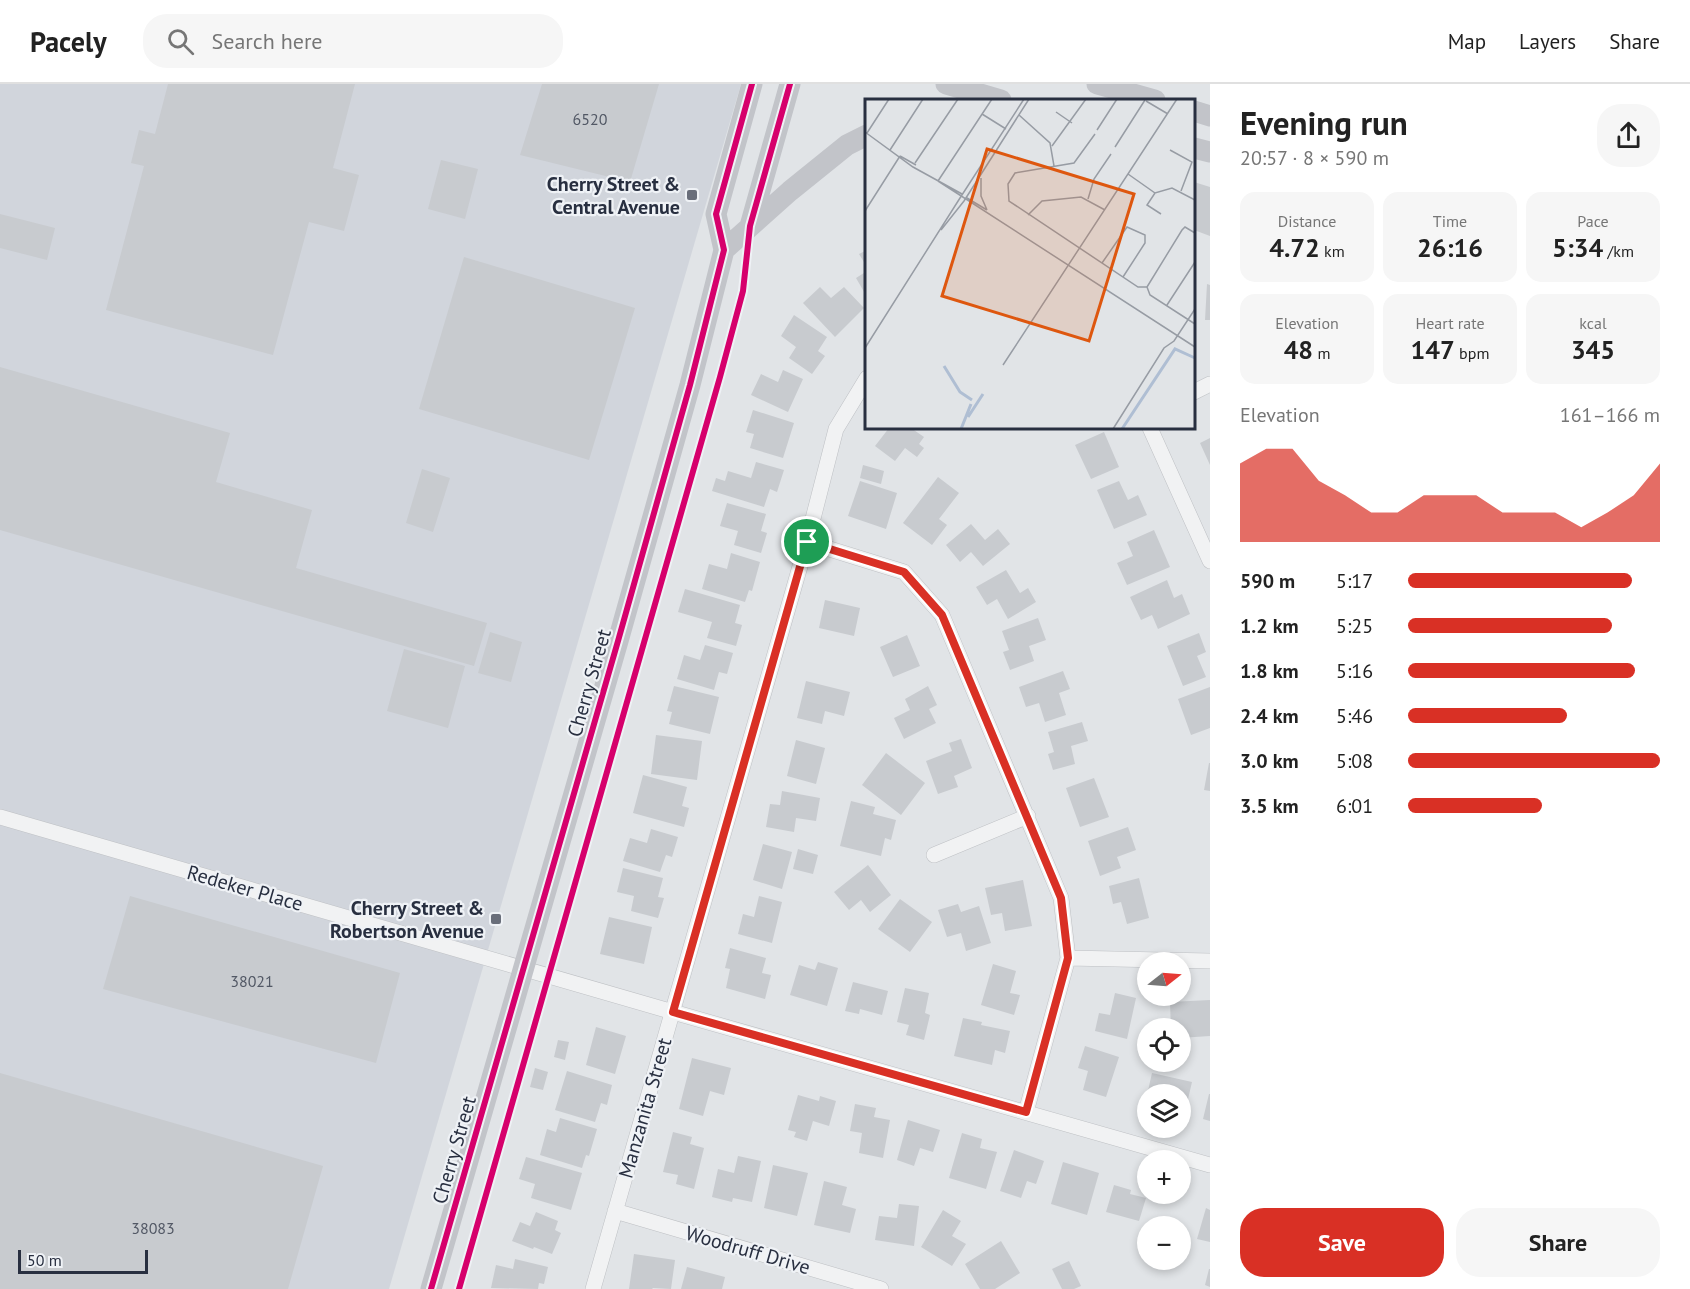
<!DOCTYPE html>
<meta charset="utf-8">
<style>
body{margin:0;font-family:"PT Sans",sans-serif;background:#f6f6f6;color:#222;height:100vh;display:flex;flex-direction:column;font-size:22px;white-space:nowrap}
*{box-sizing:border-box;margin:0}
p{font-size:20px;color:#767676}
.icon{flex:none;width:33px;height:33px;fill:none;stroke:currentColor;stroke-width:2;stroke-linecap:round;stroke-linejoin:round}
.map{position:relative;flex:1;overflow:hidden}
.drawer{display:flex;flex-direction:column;background:#fff;width:480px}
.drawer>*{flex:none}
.needle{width:39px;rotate:73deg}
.buttons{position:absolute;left:1137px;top:868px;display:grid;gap:12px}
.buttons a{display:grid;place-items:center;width:54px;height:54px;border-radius:50%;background:#fff;box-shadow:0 3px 9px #0003;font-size:30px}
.scale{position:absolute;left:18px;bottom:15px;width:130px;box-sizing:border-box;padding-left:6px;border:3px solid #282f40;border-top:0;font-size:16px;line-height:21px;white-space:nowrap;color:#282f40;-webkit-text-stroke:4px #eff2f6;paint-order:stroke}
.pin{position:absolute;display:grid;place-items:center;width:51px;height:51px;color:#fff;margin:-26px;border:3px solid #fff;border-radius:50%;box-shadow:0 2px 6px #0007}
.round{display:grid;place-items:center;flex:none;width:63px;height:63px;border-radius:24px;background:#f6f6f6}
.headline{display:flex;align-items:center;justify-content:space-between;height:102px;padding:0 30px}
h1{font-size:33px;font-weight:800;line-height:45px}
.figures{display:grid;grid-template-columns:repeat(3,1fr);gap:9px;height:102px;padding:6px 30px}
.figures div{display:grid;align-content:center;border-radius:15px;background:#f6f6f6;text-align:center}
.figures b{font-size:26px;font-weight:800}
.figures small{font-size:16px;font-weight:400}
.figures p{font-size:16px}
.chart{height:168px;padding:12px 30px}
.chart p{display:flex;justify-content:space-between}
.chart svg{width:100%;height:108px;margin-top:6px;fill:#d93025;opacity:.7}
.primary-button{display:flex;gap:12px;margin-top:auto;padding:12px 30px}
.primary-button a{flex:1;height:69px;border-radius:24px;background:#d93025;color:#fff;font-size:24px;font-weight:800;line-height:69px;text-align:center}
.primary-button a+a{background:#f6f6f6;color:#222}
ul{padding:0 30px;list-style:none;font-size:20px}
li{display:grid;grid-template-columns:96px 72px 1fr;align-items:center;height:45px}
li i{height:15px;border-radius:8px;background:#d93025}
header{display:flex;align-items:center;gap:36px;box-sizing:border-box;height:84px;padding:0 30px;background:#fff;border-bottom:2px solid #e0e0e0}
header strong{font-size:28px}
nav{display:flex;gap:33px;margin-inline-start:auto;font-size:21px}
.search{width:420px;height:54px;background:#f6f6f6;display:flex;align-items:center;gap:15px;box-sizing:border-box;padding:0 21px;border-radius:24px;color:#767676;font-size:22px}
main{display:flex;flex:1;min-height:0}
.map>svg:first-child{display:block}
.built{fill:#d1d5dc}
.building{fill:#c8cbcf}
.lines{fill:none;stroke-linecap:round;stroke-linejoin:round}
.street-casing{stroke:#bec0c4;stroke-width:16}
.street{stroke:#f1f2f3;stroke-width:15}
.secondary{stroke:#c2c4c9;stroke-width:21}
.cycleway-casing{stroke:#eff2f6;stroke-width:10}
.cycleway{stroke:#d6006c;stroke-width:6}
.route-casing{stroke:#fff;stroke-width:12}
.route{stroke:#d93025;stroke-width:8}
.poi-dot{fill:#696e7a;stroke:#eff2f6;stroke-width:2}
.labels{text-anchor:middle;stroke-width:4.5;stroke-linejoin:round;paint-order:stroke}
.number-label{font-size:16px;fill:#525865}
.poi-label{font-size:20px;font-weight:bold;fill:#282f40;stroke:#eff2f6;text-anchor:end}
.street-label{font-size:20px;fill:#282f40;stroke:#eff2f6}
.inset-river{fill:none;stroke:#afbed3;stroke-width:3}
.inset-road{fill:none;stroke:#979ca4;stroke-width:1.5}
.view{fill:#de570f;fill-opacity:0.15;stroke:#de570f;stroke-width:3}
.inset-edge{fill:none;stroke:#282f40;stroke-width:3}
</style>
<header>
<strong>Pacely</strong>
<div class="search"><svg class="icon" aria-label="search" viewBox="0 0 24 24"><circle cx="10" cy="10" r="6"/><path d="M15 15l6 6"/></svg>Search here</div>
<nav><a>Map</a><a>Layers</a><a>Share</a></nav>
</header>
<main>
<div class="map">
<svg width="1210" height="1205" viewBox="0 0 1210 1205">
<rect width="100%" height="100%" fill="#e1e4e7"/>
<path class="built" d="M0,0H741L389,1205H0Z"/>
<path class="building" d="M168,0H355L333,84L359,91L344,147L309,138L273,271L106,226L144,82L131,79L139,46L155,50Z
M542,0H659L630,98L520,71Z
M441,76L478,85L465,135L428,125Z
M1194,98L1210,103V152L1194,146Z
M0,130L55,144L47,176L0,164Z
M867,166V183L859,170Z
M464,173L635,224L589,376L419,325Z
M867,187V213L856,194Z
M1207,200L1210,201V236H1205Z
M820,203L831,214L844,203L864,224L835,253L803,219Z
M794,231L827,253L818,267L825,272L812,290L789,274L796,263L781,252Z
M0,283L230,349L216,398L312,426L296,484L487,539L474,582L0,446Z
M783,286L803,295L788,328L751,311L761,290L778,298Z
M753,326L794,339L783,374L750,364L754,350L746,348Z
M889,344H911L924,353L919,360L924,364L917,373L905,364L895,377L875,362Z
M1104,348L1119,383L1091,395L1075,361Z
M1210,354V381L1200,359Z
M756,378L784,386L777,408L770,405L764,423L712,407L716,394L725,397L728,387L751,394Z
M863,381L884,387L881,400L860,394Z
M422,385L450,394L433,448L406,439Z
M938,393L959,409L939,435L947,441L932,461L903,439Z
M860,397L897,409L886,445L848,432Z
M1119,397L1128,416L1138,411L1147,431L1114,445L1097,406Z
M727,419L766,430L761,447L767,449L761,469L734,461L738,447L720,442Z
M971,440L985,456L998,445L1010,460L983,482L971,468L960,478L946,461Z
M1154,446L1170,483L1127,501L1117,479L1133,472L1127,458Z
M731,469L760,478L752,507L749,506L745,518L702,505L709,480L727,485Z
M1006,486L1020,509L1028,504L1036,518L1008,535L997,515L987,521L976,503Z
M1167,496L1174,514L1182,510L1190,530L1158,545L1152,531L1141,536L1130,513Z
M685,505L740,521L735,539L742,541L736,562L707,554L712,538L678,528Z
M825,516L860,524L854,552L819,544Z
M1038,534L1046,556L1029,562L1034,577L1010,586L1003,568L1009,566L1002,547Z
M490,548L522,558L511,598L478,589Z
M1199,549L1206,568L1197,572L1206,593L1183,602L1167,562Z
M907,551L920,582L893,593L880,563Z
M705,561L733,569L727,590L719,588L714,606L677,595L684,571L700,576Z
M404,565L465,582L448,644L387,627Z
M1063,587L1070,605L1059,609L1066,631L1045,638L1039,619L1026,623L1019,603Z
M806,597L850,608L844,632L825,627L822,640L797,634Z
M674,602L719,613L710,650L669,640L672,628L667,627Z
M928,602L937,621L929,625L936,639L904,655L894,634L910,626L905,615Z
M1210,603V644L1191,651L1178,615Z
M1082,638L1088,657L1071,662L1075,680L1053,686L1048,670L1054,668L1048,648Z
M656,651L702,657L697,696L651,690Z
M961,655L972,684L954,692L958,703L938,710L926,677L952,667L949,659Z
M796,656L825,664L816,700L787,692Z
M886,669L925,699L901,731L862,701Z
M1209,679H1210V707L1204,706Z
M643,691L687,703L682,722L689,724L684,743L633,729Z
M1094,694L1109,733L1080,743L1066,704Z
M782,707L820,714L816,737L796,734L794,748L766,743L770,720L780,721Z
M851,717L875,723L873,730L896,736L891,756L885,754L881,772L840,762Z
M1128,743L1136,766L1117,773L1121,784L1100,792L1088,757Z
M651,745L678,753L672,773L666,771L660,788L623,777L630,754L647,759Z
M763,760L792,768L782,805L753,796Z
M798,765L818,771L813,790L793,785Z
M868,781L891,811L870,828L861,816L849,826L834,808Z
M623,784L663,794L658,813L664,814L658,834L631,827L634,812L617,808Z
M1139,794L1149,834L1127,840L1121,818L1113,820L1109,802Z
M1023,796L1032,842L1005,847L1002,829L991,831L985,804Z
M130,812L400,889L376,979L103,905Z
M759,812L782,818L772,859L738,850L743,830L754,833Z
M900,815L932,838L910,868L878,845Z
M958,820L961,828L979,822L991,859L966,867L961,849L947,853L938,826Z
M609,833L652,843L644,880L600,870Z
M730,864L766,874L762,889L771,891L765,915L726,904L730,885L725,884Z
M818,878L838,884L827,922L790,911L799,881L815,886Z
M993,880L1016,887L1010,909L1020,911L1014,931L981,921Z
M853,898L888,907L882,931L860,925L859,930L845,927Z
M905,904L929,909L925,929L930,931L924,956L906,951L909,941L897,938Z
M1115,909L1136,914L1127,955L1095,947L1099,929L1110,931Z
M1210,916V952L1180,954V945H1171L1170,918Z
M963,934L982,938L981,941L1010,947L1005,969L995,966L992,981L954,972Z
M596,943L626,952L615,990L586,981Z
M558,956L569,958L565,976L554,973Z
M1085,962L1119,973L1106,1013L1083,1006L1088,987L1078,984Z
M692,974L731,984L724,1011L710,1007L703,1032L679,1025Z
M535,984L548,988L543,1006L530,1003Z
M567,987L612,1001L607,1021L601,1019L595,1038L555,1026Z
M0,989L323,1082L288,1205H0Z
M1152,989L1192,998L1185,1028L1180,1027V1011H1147Z
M1209,1010H1210V1037L1203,1035Z
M798,1011L819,1017L820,1012L836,1017L829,1042L813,1037L807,1057L794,1053L796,1048L788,1046Z
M855,1020L876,1024L874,1033L890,1036L883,1074L859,1069L862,1049L850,1047Z
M560,1034L597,1045L589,1072L586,1071L582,1084L540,1071L547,1045L556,1048Z
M908,1036L940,1046L933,1068L920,1064L914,1082L897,1076Z
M673,1048L692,1053L690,1060L704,1064L694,1105L676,1100L678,1091L663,1088Z
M962,1049L982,1055L980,1064L997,1068L986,1105L949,1094Z
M1014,1066L1044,1077L1036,1100L1027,1097L1021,1114L1000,1107Z
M738,1072L761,1077L752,1118L733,1114L732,1118L712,1113L718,1085L734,1089Z
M526,1073L582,1089L571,1126L531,1114L535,1100L519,1095Z
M1063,1078L1099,1089L1087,1131L1051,1120Z
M773,1081L808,1089L797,1132L764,1124Z
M824,1097L847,1103L842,1121L856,1125L850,1149L814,1141Z
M1114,1101L1131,1106L1130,1110L1146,1114L1139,1137L1106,1128Z
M899,1120L919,1122L914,1162L875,1156L879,1132L897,1134Z
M1206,1124L1210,1126V1158L1197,1155Z
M943,1126L961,1137L952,1152L966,1160L952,1182L921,1163Z
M536,1128L558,1137L555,1146L561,1149L552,1170L534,1163L533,1165L512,1157L520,1138L530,1142Z
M1001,1157L1020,1189L995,1205H980L965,1180Z
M634,1170L675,1176L671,1205L653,1204L652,1205H629Z
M515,1175L548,1183L544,1200L539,1199L538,1205L491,1204L496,1181L513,1185Z
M1069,1177L1081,1202L1074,1205H1062L1052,1185Z
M687,1183L725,1193L722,1205H681Z
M1209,1185H1210V1203L1205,1201Z"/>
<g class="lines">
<g class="street-casing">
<path id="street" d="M1194,308L1210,300
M1150,344L1210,477
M807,458L904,488L942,531L1061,814L1068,874L1026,1028
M0,733L673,928L1210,1081
M934,771L1028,732
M1068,874L1210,877
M615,1127L881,1205
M593,1205L807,458L836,345L867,294"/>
</g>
<use href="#street" class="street"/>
<path class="secondary" d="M946,0L1001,16
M1097,0L1155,16
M1194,27L1210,32
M1194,64L1210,68
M750,142L790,0
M724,166L790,107L847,61L867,51
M431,1205L618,557L690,301L724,166L716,130L752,0"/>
<g class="cycleway-casing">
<path id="cycleway" d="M431,1205L618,557L690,301L724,166L716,130L752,0
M459,1205L720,293L743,207L750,142L790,0"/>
</g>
<use href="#cycleway" class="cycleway"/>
</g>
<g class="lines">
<g class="route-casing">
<path id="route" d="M807,458L904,488L942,531L1061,814L1068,874L1026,1028L673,928Z"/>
</g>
<use href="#route" class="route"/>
</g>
<g class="poi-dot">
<rect x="686" y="105" width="12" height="12" rx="3"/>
<rect x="490" y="829" width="12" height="12" rx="3"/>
</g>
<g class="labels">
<g class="number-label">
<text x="590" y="41">6520</text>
<text x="252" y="903">38021</text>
<text x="153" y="1150">38083</text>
</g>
<g class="poi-label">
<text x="680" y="107">Cherry Street &amp;<tspan x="680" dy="23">Central Avenue</tspan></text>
<text x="484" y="831">Cherry Street &amp;<tspan x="484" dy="23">Robertson Avenue</tspan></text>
</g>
<g class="street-label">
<text transform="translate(589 599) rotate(-74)" y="7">Cherry Street</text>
<text transform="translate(245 804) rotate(16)" y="7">Redeker Place</text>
<text transform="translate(645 1024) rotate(-74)" y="7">Manzanita Street</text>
<text transform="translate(454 1066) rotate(-74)" y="7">Cherry Street</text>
<text transform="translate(748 1166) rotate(16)" y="7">Woodruff Drive</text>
</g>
</g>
<g transform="translate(865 15)">
<rect width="330" height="330" fill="#e1e4e7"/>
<path class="inset-river" d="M79,267L95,293L107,301M103,318L118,295M96,330L106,305M257,330L310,250L330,259"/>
<path class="inset-road" d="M281,2L303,15M191,13L207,24M117,15L141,30M154,16L185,44L189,67M232,31L252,0M0,33L48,68L97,95M2,34L24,0M230,35L209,64L150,74L143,85L144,102L273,188H282L285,196L330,225M187,47L221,0M250,48L280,1M25,51L58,0M305,51L327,63L316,92M35,57L51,66M50,64L93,0M263,75L290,94L307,89L330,101M116,79V97L122,111M73,82L330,248M73,82L127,0M290,94L282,106L296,115M95,99L159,0M102,99L122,111M223,100L229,80L246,55M99,102L164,0M0,112L35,57M163,116L177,102L216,98L240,111M76,131L99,102M237,164L262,128L280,136V144L258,178M282,188L317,131L320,128L330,134M302,206L330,163M0,249L95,99M138,266L312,0M248,330L299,249L309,242L330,210"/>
<path class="view" d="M122,50L269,95L224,242L77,197Z"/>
<rect width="330" height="330" class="inset-edge"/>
</g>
</svg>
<div class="buttons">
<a><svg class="needle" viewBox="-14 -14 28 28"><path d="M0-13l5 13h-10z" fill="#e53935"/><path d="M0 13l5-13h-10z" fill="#767676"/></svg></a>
<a><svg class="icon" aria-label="locate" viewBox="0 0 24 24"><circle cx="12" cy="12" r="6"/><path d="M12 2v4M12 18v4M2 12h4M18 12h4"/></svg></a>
<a><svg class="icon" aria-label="layers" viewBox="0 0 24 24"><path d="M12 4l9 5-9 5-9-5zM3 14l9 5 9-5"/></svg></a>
<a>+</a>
<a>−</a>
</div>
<div class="scale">50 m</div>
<div class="pin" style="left:807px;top:458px;background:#1e9e55"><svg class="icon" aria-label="arrive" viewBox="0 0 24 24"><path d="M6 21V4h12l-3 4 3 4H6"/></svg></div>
</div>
<section class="drawer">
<div class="headline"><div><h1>Evening run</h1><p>20:57 · 8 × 590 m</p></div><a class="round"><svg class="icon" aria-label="share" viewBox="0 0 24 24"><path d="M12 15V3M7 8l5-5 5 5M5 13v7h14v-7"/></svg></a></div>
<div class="figures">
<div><p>Distance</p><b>4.72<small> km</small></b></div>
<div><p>Time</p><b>26:16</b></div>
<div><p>Pace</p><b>5:34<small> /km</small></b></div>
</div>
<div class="figures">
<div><p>Elevation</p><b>48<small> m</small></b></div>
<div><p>Heart rate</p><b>147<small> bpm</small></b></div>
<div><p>kcal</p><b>345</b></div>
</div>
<div class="chart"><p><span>Elevation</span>161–166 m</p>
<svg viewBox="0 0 160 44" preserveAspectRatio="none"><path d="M0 44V12L10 6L20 6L30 19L40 25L50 32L60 32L70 25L80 25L90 25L100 32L110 32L120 32L130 38L140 32L150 25L160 12V44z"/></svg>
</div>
<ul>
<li><b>590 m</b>5:17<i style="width:89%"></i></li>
<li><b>1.2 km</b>5:25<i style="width:81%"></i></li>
<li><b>1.8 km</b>5:16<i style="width:90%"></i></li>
<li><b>2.4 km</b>5:46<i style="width:63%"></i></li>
<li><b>3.0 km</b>5:08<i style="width:100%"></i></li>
<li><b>3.5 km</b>6:01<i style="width:53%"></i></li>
</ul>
<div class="primary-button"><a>Save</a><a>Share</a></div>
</section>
</main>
